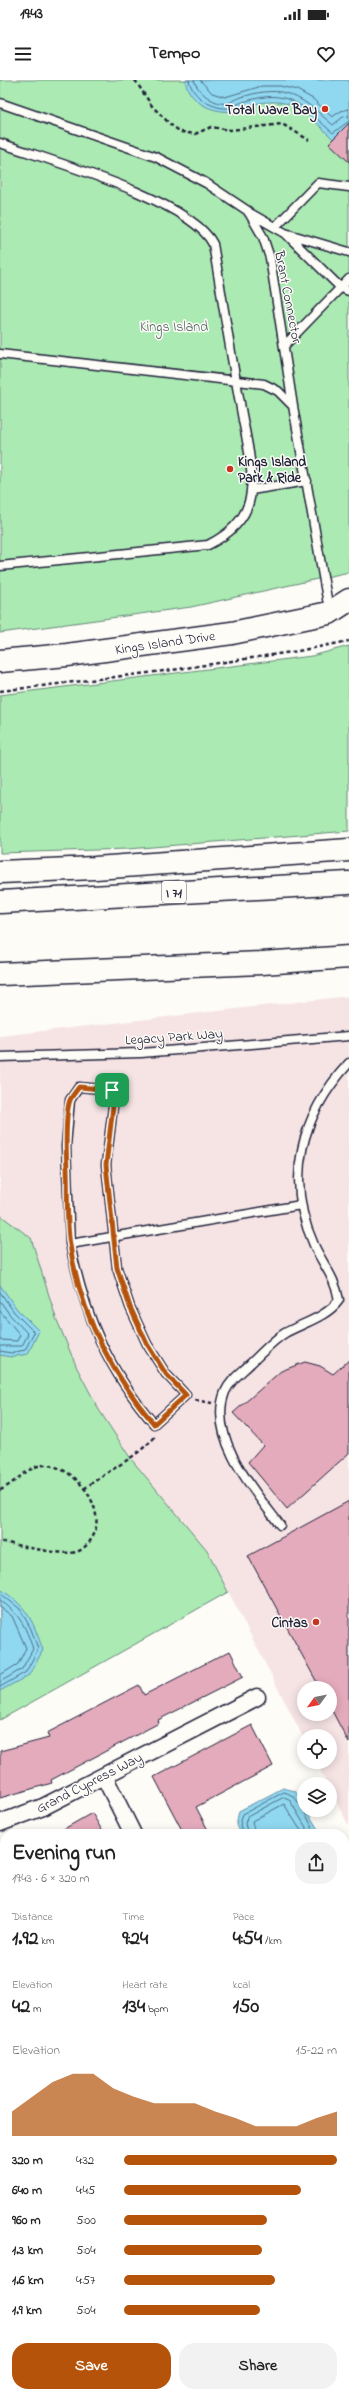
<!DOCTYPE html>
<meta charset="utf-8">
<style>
body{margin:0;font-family:"Indie Flower",sans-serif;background:#f2f2f2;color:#222;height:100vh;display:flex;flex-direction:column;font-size:15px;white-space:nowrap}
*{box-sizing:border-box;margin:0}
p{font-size:13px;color:#767676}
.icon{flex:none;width:22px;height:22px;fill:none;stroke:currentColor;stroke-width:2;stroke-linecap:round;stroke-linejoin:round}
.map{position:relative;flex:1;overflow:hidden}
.panel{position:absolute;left:0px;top:1749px;width:349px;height:568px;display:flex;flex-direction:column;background:#fff;border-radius:16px 16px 0 0;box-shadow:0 2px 10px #0003}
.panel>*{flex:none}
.needle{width:26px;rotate:238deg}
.tools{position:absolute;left:297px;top:1601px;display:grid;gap:8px}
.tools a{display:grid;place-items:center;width:40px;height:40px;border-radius:50%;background:#fff;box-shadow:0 2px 10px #0003;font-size:20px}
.pin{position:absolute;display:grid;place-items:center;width:34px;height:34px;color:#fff;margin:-17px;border-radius:8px;box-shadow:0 2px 6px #0006}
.round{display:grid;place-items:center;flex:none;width:42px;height:42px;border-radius:16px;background:#f2f2f2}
.headline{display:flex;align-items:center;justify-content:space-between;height:68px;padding:0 12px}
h1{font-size:22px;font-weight:700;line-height:30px}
.metrics{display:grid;grid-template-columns:repeat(3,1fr);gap:6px;height:68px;padding:4px 12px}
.metrics div{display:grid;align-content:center}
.metrics b{font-size:20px;font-weight:700}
.metrics small{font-size:11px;font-weight:400}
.metrics p{font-size:11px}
.chart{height:112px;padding:8px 12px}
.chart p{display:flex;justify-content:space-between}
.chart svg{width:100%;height:72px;margin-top:4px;fill:#b45309;opacity:.7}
.action{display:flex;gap:8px;margin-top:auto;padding:8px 12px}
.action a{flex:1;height:46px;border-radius:16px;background:#b45309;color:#fff;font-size:16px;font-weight:700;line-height:46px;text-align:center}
.action a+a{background:#f2f2f2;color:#222}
ul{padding:0 12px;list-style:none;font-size:13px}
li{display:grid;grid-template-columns:64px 48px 1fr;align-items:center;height:30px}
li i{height:10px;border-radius:5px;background:#b45309}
.status{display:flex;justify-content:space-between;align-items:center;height:28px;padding:0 20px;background:#fff;direction:ltr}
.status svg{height:11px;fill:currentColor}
header{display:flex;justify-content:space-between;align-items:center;height:52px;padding:0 12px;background:#fff;font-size:18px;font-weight:700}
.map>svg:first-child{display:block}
.built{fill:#f6e4e5;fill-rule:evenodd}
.green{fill:#abebb3;stroke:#668677}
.water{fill:#8fd8f0;stroke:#638fa8}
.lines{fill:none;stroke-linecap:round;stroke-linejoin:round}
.shore{stroke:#4e6b83;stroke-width:1}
.building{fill:#e4abbc;stroke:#22223b}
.service-casing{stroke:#22223b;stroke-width:11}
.minor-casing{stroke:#22223b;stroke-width:19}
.primary-casing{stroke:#22223b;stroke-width:25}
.motorway-casing{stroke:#22223b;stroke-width:25}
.path{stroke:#22223b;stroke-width:2.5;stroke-dasharray:4 3;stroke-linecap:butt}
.service{stroke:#fdfcf7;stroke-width:8}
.minor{stroke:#fdfcf7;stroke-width:16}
.primary{stroke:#fdfcf7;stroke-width:22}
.motorway{stroke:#fdfcf7;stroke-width:22}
.route-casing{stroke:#fff;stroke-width:8}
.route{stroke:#b45309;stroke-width:5}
.poi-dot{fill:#c8321e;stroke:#fdfcf7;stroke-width:1.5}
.labels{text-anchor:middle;stroke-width:3;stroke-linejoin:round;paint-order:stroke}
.shield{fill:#fdfcf7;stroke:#646373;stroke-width:1}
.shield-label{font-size:13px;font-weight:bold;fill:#22223b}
.poi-label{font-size:14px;font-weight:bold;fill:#22223b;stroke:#fdfcf7;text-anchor:end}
.street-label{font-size:14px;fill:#22223b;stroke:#fdfcf7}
.park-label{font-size:14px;fill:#4b5e5f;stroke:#fdfcf7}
</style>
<div class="status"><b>19:43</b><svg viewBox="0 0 49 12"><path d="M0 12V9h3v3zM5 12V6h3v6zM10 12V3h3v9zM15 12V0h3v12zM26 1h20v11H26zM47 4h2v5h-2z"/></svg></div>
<header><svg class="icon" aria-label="menu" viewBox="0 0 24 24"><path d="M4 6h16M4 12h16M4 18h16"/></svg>Tempo<svg class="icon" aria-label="heart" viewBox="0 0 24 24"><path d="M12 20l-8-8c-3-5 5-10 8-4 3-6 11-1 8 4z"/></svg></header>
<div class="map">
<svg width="349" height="2317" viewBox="0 0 349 2317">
<rect width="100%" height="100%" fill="#fdfcf7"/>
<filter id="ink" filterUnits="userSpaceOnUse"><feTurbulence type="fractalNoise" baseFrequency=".025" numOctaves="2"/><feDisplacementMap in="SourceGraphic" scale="8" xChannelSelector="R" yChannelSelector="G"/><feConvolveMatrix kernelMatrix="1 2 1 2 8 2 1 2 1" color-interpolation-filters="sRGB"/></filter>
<g filter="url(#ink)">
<path class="built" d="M349,916V1746L330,1709V1704H327L316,1682H330V1656H304V1659L207,1470L131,1379L99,1330L77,1288L56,1238L31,1158L0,1135V956ZM304,1608H330V1634H304Z"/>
<path class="green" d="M0,0H349V492L191,527L0,553Z
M349,566V751L128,769L0,773V615L312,576Z
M0,1135L31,1158L56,1238L77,1288L99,1330L131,1379L207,1470L228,1512L0,1640Z"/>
<path class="water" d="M185,0H349V43L333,59C298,24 287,13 236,29V31C215,34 189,24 185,0Z
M0,1205L17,1229L39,1251L28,1274L11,1277L0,1275Z
M0,1509C28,1527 32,1539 43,1570L29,1595L0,1611Z
M283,1708L295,1711L304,1726V1730H306L321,1754H240L236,1745L239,1731Z
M0,1828H5V1864L0,1865Z"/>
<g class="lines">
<path class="shore" d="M189,0C192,18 214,30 231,28C237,23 246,21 254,19C292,9 307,31 333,53L349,41
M194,0C197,12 215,26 228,23C230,23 233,20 236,19C250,14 266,10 281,12C304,17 316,31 333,45L343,37L349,36
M200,0L212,13L225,17L262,6H280L297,10L313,19L332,37L341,31L349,29
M0,1212L14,1232L34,1252L25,1270L11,1273L0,1271
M0,1221L10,1235L28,1254L22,1266H0
M0,1231L20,1255L17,1261L0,1260
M0,1513L20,1529L31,1549L38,1569L26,1592L0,1607
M0,1520C20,1535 25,1545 33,1569L22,1589L0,1602
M0,1527L12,1536L26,1568L18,1584L0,1595
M243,1754L240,1745L243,1734L284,1712C301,1716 307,1740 316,1754
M248,1754L245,1744L247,1737L284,1717L289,1719L310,1754
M255,1754L252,1741L284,1724L303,1754"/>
</g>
<path class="building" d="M349,43V82L329,63Z
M349,1280V1373L287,1429L248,1382L263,1365L233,1333L281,1291L305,1282L320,1286L333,1294Z
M349,1421V1663L330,1627V1608H320L248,1476Z
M230,1571L243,1597L158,1640L159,1643L51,1700L52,1703L0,1718V1671L49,1658L47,1653L139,1605L144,1615Z
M252,1645L273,1686L196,1727L210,1754H184L154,1697Z
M92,1733L104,1754H55Z"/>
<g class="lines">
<g class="service-casing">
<path id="service" d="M0,23L156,77L206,103L248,131L263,157L270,178L293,326L329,530
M0,63C48,80 191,120 213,164C222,217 230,270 240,323C244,349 254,385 251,411C249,437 230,454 208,465L0,486
M248,132L285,153L349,172
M275,147L318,103L349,107
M286,154L341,208L349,211
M285,265L349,199
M0,274L264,304L278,311L293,326
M251,410L307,401
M0,977L141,973L349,956
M70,1164L66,1066L70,1020L79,1007L112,1010L114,1018L106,1085L117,1188L130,1227L147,1264L166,1294L186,1315L154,1344C106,1287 85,1236 70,1164L301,1125
M280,1445C255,1412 207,1357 225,1312C230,1300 242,1292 251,1283C262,1273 273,1260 285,1253C303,1243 327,1237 339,1220C335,1197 323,1185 314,1165C284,1099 301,1035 349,983"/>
</g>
<g class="minor-casing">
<path id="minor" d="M104,1696L133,1754
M0,1743L43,1727L257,1617
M344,1916L349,1913
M344,1927L349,1936
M0,1952L5,1951
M0,2114L5,2111"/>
</g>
<g class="primary-casing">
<path id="primary" d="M0,581L67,575L232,553L329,533L349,520"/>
</g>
<g class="motorway-casing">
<path id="motorway" d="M0,792L95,788L349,770
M0,822L349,803
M0,894L262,883L349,877"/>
</g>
<path class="path" d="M135,0L152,26L171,45L181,52L195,54L211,47L230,50L282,44L309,60
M0,611L172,590L298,571L349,561
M195,1320L212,1323
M84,1409C108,1390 133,1380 154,1358V1355
M0,1410C15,1404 28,1385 45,1385C77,1386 111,1433 90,1461C87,1465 81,1471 76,1472C63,1476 14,1465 0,1461"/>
<use href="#service" class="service"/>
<use href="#minor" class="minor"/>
<use href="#primary" class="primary"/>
<use href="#motorway" class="motorway"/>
</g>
</g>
<g class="lines" filter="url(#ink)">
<g class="route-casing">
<path id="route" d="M79,1007L112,1010L114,1018L106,1085L117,1188L130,1227L147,1264L166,1294L186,1315L154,1344C111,1293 80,1232 70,1165C66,1141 68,1114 67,1089C66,1074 65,1033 70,1020C72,1016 76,1011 79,1007Z"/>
</g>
<use href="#route" class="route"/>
</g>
<g class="poi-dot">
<circle cx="325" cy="29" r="4"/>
<circle cx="230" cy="389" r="4"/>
<circle cx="316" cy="1542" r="4"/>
</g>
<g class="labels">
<rect class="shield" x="162" y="801" width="24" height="22" rx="3"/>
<g class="shield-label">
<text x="174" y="817">I 71</text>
</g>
<g class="poi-label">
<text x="317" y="34">Total Wave Bay</text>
<text x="238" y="386" text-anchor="start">Kings Island<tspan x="238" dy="16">Park &amp; Ride</tspan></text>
<text x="308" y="1547">Cintas</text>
</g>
<g class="street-label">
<text transform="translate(289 217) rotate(79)" y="5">Brant Connector</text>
<text transform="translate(165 562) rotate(-8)" y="5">Kings Island Drive</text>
<text transform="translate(174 956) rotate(-4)" y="5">Legacy Park Way</text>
<text transform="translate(89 1702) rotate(-27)" y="5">Grand Cypress Way</text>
</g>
<g class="park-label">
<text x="174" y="251">Kings Island</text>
</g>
</g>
</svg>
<div class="tools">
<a><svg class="needle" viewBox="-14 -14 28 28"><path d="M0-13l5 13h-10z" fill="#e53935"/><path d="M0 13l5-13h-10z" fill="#767676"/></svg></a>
<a><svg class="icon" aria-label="locate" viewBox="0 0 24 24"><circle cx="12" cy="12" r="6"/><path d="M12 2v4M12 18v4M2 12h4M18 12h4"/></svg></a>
<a><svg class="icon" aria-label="layers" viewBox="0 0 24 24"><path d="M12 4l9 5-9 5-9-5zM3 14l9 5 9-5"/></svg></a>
</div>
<div class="pin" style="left:112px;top:1010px;background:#1e9e55"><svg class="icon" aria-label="arrive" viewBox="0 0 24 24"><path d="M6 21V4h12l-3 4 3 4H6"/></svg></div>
<section class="panel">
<div class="headline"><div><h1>Evening run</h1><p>19:43 · 6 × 320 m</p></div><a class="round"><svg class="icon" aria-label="share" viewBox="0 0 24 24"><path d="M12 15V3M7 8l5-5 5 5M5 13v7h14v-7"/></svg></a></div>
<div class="metrics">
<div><p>Distance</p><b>1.92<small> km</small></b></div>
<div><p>Time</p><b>9:24</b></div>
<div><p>Pace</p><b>4:54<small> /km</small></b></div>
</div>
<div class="metrics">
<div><p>Elevation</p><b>42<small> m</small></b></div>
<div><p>Heart rate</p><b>134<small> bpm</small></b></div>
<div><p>kcal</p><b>150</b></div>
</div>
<div class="chart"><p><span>Elevation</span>15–22 m</p>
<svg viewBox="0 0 160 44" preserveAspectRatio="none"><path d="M0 44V29L10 20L20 11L30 6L40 6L50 15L60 20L70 24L80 24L90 24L100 29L110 33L120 38L130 38L140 38L150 33L160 29V44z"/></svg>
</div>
<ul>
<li><b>320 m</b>4:32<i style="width:100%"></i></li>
<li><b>640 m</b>4:45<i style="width:83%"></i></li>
<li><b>960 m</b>5:00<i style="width:67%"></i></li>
<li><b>1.3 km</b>5:04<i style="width:65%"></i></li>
<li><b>1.6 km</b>4:57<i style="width:71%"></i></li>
<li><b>1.9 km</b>5:04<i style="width:64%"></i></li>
</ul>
<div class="action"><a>Save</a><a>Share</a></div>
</section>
</div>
